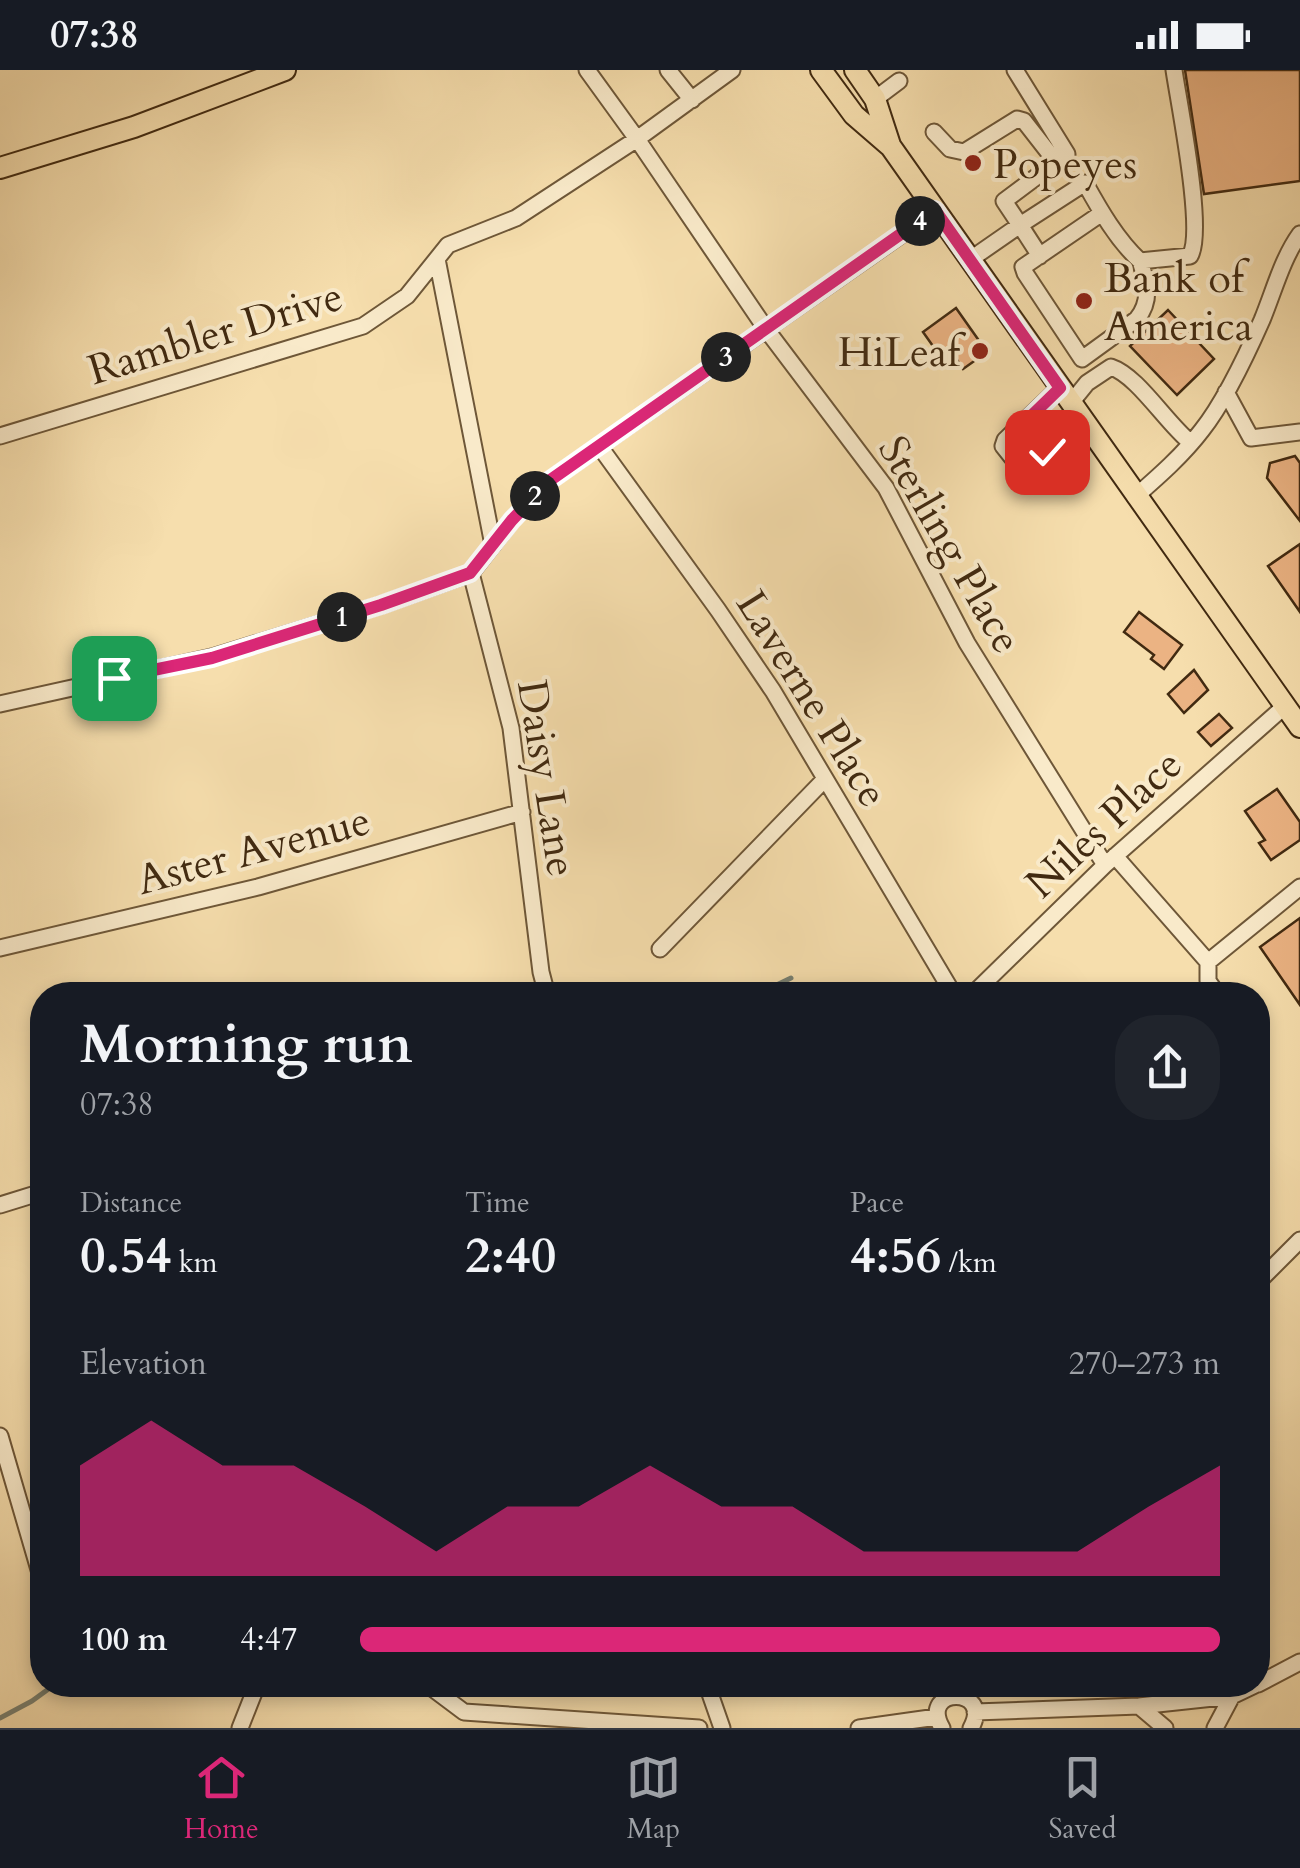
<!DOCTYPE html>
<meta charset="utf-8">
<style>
body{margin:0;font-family:Cardo,serif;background:#20242c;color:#f1f3f6;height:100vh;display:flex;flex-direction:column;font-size:38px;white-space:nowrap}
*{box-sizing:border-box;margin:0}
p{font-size:32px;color:#9ea1a6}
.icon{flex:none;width:55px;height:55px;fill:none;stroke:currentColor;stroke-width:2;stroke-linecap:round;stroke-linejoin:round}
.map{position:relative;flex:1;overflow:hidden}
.drawer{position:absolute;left:30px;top:912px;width:1240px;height:715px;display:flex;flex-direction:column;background:#171b24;border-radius:40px;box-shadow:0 5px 15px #0003}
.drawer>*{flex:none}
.pin{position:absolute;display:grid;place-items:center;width:85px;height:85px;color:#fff;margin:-42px;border-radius:20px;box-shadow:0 5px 15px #0006}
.km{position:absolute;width:50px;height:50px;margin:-25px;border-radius:50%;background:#222;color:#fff;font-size:28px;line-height:50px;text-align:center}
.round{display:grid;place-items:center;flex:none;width:105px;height:105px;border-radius:40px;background:#20242c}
.headline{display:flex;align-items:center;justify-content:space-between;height:170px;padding:0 50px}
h1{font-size:55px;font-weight:700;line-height:75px}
.metrics{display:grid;grid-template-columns:repeat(3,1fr);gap:15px;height:170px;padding:10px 50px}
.metrics div{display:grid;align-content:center}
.metrics b{font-size:50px;font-weight:700}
.metrics small{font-size:28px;font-weight:400}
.metrics p{font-size:28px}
.chart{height:280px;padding:20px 50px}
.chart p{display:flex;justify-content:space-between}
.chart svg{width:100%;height:180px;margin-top:10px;fill:#db2777;opacity:.7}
ul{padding:0 50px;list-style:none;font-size:32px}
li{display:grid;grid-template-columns:160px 120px 1fr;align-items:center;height:75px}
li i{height:25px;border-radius:12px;background:#db2777}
.status{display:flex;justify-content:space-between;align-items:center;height:70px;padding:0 50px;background:#171b24;direction:ltr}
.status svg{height:28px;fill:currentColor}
.dock{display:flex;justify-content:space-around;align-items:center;height:140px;border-top:2px solid #363941;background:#171b24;font-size:28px;color:#9ea1a6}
.dock a{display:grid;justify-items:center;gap:5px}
.dock .current{color:#db2777}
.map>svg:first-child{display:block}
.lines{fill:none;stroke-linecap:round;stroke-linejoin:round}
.stream{stroke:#798172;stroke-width:5}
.building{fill:#ebb383;stroke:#412a11;stroke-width:2.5}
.minor-casing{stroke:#6e5738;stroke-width:19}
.major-casing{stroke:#412a11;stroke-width:24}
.minor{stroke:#f9eaca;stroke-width:15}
.major{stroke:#f6dead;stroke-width:20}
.route-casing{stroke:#fff;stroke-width:20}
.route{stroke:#db2777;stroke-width:12}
.poi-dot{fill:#8f2418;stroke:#f9eaca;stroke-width:4}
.labels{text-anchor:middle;stroke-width:8;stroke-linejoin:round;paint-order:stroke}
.poi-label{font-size:42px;fill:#412a11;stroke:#f9eaca;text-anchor:start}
.street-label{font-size:42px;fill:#412a11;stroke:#f9eaca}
</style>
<div class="status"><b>07:38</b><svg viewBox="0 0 49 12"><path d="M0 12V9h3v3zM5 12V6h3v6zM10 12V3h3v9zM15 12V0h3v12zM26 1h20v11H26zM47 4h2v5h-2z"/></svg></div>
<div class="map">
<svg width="1300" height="1658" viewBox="0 0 1300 1658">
<rect width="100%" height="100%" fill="#f6dead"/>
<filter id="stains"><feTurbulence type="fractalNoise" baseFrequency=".002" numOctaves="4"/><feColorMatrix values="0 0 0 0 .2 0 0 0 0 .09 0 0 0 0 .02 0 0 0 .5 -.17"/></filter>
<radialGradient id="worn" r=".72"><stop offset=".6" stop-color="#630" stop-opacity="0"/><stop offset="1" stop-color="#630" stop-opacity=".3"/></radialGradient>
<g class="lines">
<path class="stream" d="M756,925L791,908
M0,1648L32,1631L54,1615"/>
</g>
<path class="building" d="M1185,0H1300V111L1204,124Z
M956,238L987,282L963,299L950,279L940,286L923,262Z
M1168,240L1214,289L1177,325L1130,276Z
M1295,386L1300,393V451L1267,408L1270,393Z
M1300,474V542L1268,496Z
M1139,542L1182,575L1164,599L1151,589L1154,585L1124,562Z
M1194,600L1208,620L1184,643L1168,624Z
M1219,644L1232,658L1211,676L1198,662Z
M1277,719L1300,752V770L1271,790L1259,773L1265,770L1245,741Z
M1300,848V935L1260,877Z"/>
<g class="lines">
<g class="minor-casing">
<path id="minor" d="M587,0L637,69L766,259L886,418L967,573L1105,795
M668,0L692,30
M1015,0L1067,84L1004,131L1020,155L1085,113C1100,140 1117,170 1140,191L1190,186C1205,162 1179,34 1174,0
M875,29L899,11
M934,62L950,79L964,82L1017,49L1024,51L1056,92
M1102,143L1023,197L1025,203L1082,289L1137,249C1152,230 1147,212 1140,191
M437,189L493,475
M971,189L1020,155L1040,186
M1226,322L1251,368L1300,362
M1070,334L1087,313L1111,297C1138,306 1166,353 1191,373
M1023,354L1047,382L1048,388L1034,405H1026L1003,376L1005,370L1059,318
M0,366L363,256L407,226L448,175L516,148L637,69L732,0
M600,377L718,540L773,621L954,925
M1135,427C1159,406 1183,385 1202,360C1225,331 1247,284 1262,250C1274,221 1282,189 1300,164
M471,503L511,658L541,902L547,925
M0,634L212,587L381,535L471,503L512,450L549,411L935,141
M1115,786L1208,892L1300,817
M0,878L258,817L522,742
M660,879L824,710
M1208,892V911L1218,925
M972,925L1105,795L1285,636
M0,1135L42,1122
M1258,1212L1300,1170
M0,1366L42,1510
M1258,1614L1300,1592
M428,1615L464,1642L699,1658
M707,1615L722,1658
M1139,1636L1165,1658
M975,1642L1139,1636L1232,1626L1255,1615
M240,1658L257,1615
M859,1658L937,1647
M942,1658C918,1616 994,1616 971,1658
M1215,1658L1232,1626"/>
</g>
<g class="major-casing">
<path id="major" d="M821,0L854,45L891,77L1300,657
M855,0L875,29L890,75
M0,98L134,57L285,0"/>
</g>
<use href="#minor" class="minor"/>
<use href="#major" class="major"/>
</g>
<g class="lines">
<g class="route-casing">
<path id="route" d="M114,608L212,588L381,535L470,503L512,450L549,411L935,140L1060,318L1023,354L1047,382"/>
</g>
<use href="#route" class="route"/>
</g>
<g class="poi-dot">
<circle cx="973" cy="93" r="10"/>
<circle cx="1084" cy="231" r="10"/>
<circle cx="980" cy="281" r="10"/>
</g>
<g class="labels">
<g class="poi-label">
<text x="993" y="108">Popeyes</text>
<text x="1104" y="222">Bank of<tspan x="1104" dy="48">America</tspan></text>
<text x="960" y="296" text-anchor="end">HiLeaf</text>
</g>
<g class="street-label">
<text transform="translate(215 262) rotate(-17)" y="15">Rambler Drive</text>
<text transform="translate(951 474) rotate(60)" y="15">Sterling Place</text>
<text transform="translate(813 628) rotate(58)" y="15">Laverne Place</text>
<text transform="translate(548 708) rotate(81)" y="15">Daisy Lane</text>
<text transform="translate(1103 753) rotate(-43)" y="15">Niles Place</text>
<text transform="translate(253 779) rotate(-15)" y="15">Aster Avenue</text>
</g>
</g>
<rect width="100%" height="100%" filter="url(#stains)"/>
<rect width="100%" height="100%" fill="url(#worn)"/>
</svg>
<div class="pin" style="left:114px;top:608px;background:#1e9e55"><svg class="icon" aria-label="arrive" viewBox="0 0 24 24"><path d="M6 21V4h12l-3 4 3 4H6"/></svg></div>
<div class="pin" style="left:1047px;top:382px;background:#d93025"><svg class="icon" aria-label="check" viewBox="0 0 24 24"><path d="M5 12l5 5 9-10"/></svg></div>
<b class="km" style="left:342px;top:547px">1</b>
<b class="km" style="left:535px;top:426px">2</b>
<b class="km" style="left:726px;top:287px">3</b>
<b class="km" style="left:920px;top:151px">4</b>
<section class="drawer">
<div class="headline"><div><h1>Morning run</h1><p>07:38</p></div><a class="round"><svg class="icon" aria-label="share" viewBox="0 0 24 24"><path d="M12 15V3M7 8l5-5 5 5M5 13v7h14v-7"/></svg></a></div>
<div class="metrics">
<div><p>Distance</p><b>0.54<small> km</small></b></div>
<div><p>Time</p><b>2:40</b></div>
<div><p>Pace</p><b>4:56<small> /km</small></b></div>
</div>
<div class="chart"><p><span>Elevation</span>270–273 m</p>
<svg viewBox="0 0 160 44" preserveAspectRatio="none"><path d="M0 44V17L10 6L20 17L30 17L40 27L50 38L60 27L70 27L80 17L90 27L100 27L110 38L120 38L130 38L140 38L150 27L160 17V44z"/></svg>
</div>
<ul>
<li><b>100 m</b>4:47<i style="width:100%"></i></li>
</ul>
</section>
</div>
<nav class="dock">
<a class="current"><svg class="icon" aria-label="home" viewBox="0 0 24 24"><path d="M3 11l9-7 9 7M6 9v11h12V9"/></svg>Home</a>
<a><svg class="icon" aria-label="map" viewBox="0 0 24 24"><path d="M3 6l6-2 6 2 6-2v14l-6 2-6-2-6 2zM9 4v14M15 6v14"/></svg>Map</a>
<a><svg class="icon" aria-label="saved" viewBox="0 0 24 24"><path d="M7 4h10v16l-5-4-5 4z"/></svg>Saved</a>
</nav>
